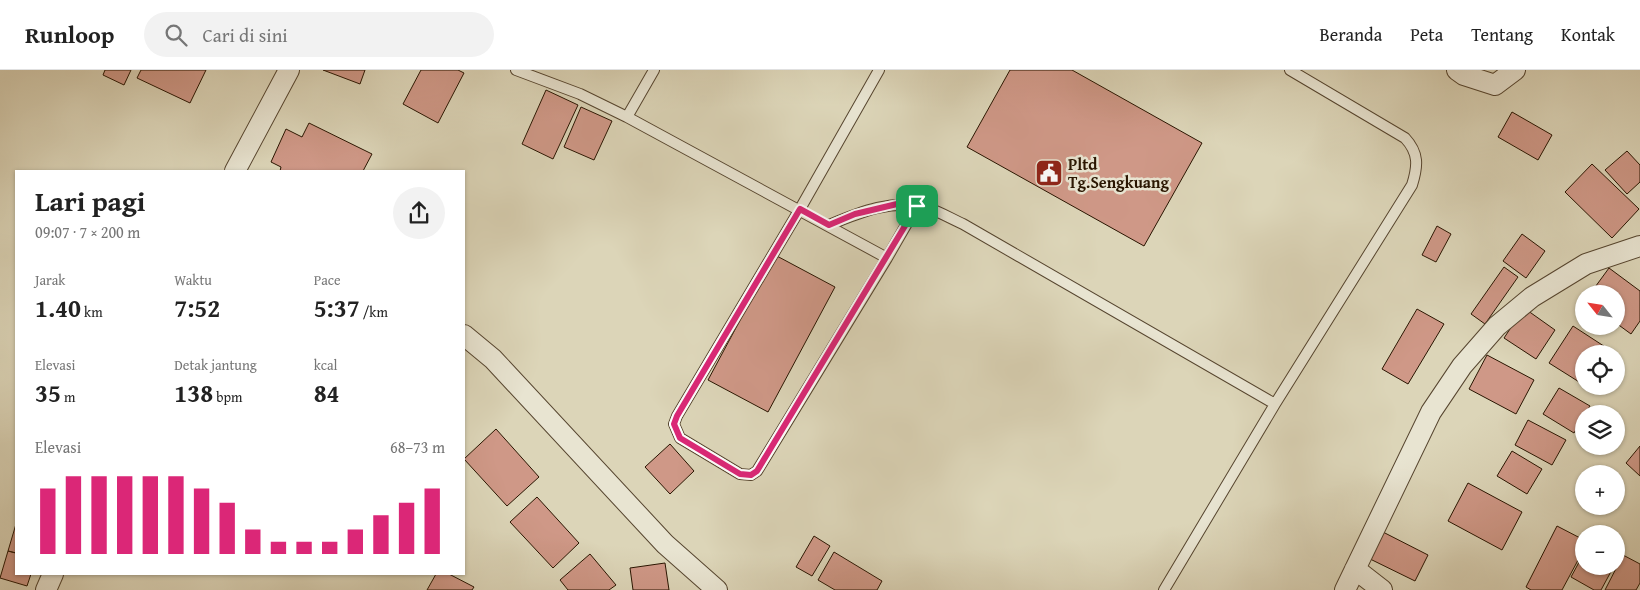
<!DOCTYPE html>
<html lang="id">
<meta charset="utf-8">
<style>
body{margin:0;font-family:"Gentium Book Plus",serif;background:#f2f2f2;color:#222;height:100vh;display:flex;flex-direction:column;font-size:19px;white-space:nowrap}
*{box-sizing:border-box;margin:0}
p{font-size:16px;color:#767676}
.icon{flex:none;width:28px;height:28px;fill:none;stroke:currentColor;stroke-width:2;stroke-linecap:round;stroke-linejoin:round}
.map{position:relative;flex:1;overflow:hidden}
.sheet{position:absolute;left:15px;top:100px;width:450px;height:405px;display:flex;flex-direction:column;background:#fff;border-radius:0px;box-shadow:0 1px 4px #0004}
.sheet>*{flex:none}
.needle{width:32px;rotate:300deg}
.tools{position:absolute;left:1575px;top:215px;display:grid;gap:10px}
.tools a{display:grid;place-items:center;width:50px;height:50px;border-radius:50%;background:#fff;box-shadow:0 1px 4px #0004;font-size:25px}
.pin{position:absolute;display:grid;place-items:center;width:42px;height:42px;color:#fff;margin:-21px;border-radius:10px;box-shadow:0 2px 8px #0006}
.round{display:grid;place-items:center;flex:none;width:52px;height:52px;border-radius:26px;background:#f2f2f2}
.overview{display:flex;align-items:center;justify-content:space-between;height:85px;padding:0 20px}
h1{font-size:28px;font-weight:700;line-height:38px}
.figures{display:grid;grid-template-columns:repeat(3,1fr);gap:8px;height:85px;padding:5px 20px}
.figures div{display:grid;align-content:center}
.figures b{font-size:25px;font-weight:700}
.figures small{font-size:14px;font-weight:400}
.figures p{font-size:14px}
.chart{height:140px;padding:10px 20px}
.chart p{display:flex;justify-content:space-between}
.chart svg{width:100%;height:90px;margin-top:5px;stroke:#db2777;stroke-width:6}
header{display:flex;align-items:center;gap:30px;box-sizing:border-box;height:70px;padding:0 25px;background:#fff;border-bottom:1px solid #e0e0e0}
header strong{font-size:24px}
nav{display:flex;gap:28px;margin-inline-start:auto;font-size:18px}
.search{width:350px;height:45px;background:#f2f2f2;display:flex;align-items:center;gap:12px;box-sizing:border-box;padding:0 18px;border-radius:28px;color:#767676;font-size:19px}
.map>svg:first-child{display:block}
.building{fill:#cf9887;stroke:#291501}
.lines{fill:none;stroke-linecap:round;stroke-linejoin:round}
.lane-casing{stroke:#56452f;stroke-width:12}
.street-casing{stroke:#56452f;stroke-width:22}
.lane{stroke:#e8e4d1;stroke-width:10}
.street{stroke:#e8e4d1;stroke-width:20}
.route-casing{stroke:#fff;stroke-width:10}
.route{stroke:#db2777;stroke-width:6}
.labels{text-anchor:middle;stroke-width:5;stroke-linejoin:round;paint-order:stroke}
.poi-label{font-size:16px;font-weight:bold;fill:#291501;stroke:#e8e4d1;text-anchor:start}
</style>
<header>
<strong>Runloop</strong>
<div class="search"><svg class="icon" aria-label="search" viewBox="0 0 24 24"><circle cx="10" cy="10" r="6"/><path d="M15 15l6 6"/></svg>Cari di sini</div>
<nav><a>Beranda</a><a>Peta</a><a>Tentang</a><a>Kontak</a></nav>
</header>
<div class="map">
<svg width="1640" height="520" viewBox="0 0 1640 520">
<rect width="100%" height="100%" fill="#dcd5b8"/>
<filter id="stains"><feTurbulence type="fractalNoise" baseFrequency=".004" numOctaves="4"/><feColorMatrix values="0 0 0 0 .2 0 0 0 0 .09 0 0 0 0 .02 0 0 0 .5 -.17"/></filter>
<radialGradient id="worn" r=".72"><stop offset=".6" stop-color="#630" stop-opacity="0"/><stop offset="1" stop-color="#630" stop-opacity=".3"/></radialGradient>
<path class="building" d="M105,0H131L124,15L103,5Z
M141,0H206L190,33L137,8Z
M323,0H365L360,14Z
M421,0H458L464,3L438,53L403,34Z
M1010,0H1072L1202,73L1144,176L967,77Z
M546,20L578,35L553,89L522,74Z
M581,37L612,51L594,90L564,77Z
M1512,42L1552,65L1538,90L1498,67Z
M309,53L372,84L363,101H280L281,97L271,92L286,59L302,67Z
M1627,81L1640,95V112L1627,124L1605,100Z
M1592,94L1639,139L1612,168L1565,122Z
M1437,156L1451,164L1436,192L1422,185Z
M1522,164L1545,181L1526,208L1503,191Z
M775,185L835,217L768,342L708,310Z
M1504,197L1518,207L1485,254L1471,244Z
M1609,198L1640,221V251L1631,264L1616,253V224H1590Z
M1524,238L1555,260L1536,289L1504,268Z
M1417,239L1444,254L1408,314L1382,299Z
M1573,256L1613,282L1612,284H1584V315L1549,293Z
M1487,285L1534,310L1516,344L1469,319Z
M1559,318L1590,336L1574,363L1543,344Z
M1528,350L1566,370L1552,395L1515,375Z
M496,359L539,407L507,436L464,389Z
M670,374L694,401L670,424L645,397Z
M1640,376V406L1626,393Z
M1512,381L1542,399L1527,424L1497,406Z
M1468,413L1522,442L1502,480L1448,451Z
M537,427L579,473L553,498L510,452Z
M16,454V483L8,481Z
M1557,456L1584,470V479L1562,520H1531L1526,517Z
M1379,460L1428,485L1415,511L1366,487Z
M814,466L830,476L812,506L796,497Z
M8,481L16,483V504H31L27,516L0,508Z
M834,482L882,511L877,520H835L818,510Z
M1584,483V496H1614L1601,520H1594L1571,507Z
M590,484L616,515L609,520H568L560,510Z
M1623,485L1640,494V513L1636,520H1605Z
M665,493L669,520H633L630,498Z
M436,504H449L474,517L472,520H427Z"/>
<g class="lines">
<g class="lane-casing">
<path id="lane" d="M516,0L580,24L627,47L887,188
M879,0L800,139L677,346L674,354L680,368L740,404L751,405L757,401L887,188L917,136
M627,47L654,0
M829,155C860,142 894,128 928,138C940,142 952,149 963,154L1275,334
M1164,520L1275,334L1412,115C1418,96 1419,83 1405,68L1290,0"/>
</g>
<g class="street-casing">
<path id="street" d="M1457,0L1464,5L1495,15L1515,0
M235,101L289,0
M464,265L493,289L665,474L717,520
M1355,499L1382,520
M46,520L53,504
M1345,520L1431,342L1462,296L1497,256L1532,227L1586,194L1640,176"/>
</g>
<use href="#lane" class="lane"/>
<use href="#street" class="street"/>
</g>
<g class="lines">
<g class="route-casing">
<path id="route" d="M897,134L917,136L757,401L751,405L740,404L680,368L674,354L677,346L800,139L829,155L855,144Z"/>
</g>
<use href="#route" class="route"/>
</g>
<defs>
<g id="civic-square" transform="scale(1.4375)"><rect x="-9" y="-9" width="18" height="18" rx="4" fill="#8f2418" stroke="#e8e4d1"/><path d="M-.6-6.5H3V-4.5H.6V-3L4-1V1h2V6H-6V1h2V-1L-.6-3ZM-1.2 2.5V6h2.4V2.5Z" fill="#fff"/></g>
</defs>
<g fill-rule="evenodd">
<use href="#civic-square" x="1049" y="103"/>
</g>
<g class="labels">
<g class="poi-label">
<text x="1068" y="100">Pltd<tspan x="1068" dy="18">Tg.Sengkuang</tspan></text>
</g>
</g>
<rect width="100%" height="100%" filter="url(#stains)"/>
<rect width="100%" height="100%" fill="url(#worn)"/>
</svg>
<div class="tools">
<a><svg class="needle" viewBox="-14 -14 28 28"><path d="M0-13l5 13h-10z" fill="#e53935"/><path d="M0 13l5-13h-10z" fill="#767676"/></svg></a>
<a><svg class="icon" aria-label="locate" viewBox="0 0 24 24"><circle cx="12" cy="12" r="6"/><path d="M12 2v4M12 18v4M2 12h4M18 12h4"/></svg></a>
<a><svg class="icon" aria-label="layers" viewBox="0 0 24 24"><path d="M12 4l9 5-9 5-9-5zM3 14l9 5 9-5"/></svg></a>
<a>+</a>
<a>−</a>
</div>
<div class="pin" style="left:917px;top:136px;background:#1e9e55"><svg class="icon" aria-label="arrive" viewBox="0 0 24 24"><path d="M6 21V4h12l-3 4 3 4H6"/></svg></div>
<section class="sheet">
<div class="overview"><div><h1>Lari pagi</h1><p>09:07 · 7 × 200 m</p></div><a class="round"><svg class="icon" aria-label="share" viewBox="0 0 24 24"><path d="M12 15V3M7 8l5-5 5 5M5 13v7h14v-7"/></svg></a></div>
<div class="figures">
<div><p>Jarak</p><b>1.40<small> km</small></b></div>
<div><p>Waktu</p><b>7:52</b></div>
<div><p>Pace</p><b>5:37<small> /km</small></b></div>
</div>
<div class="figures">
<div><p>Elevasi</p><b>35<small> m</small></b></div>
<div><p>Detak jantung</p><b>138<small> bpm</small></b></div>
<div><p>kcal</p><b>84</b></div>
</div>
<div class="chart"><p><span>Elevasi</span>68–73 m</p>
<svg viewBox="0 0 160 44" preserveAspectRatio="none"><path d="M5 44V12M15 44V6M25 44V6M35 44V6M45 44V6M55 44V6M65 44V12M75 44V19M85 44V32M95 44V38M105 44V38M115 44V38M125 44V32M135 44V25M145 44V19M155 44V12"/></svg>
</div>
</section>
</div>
